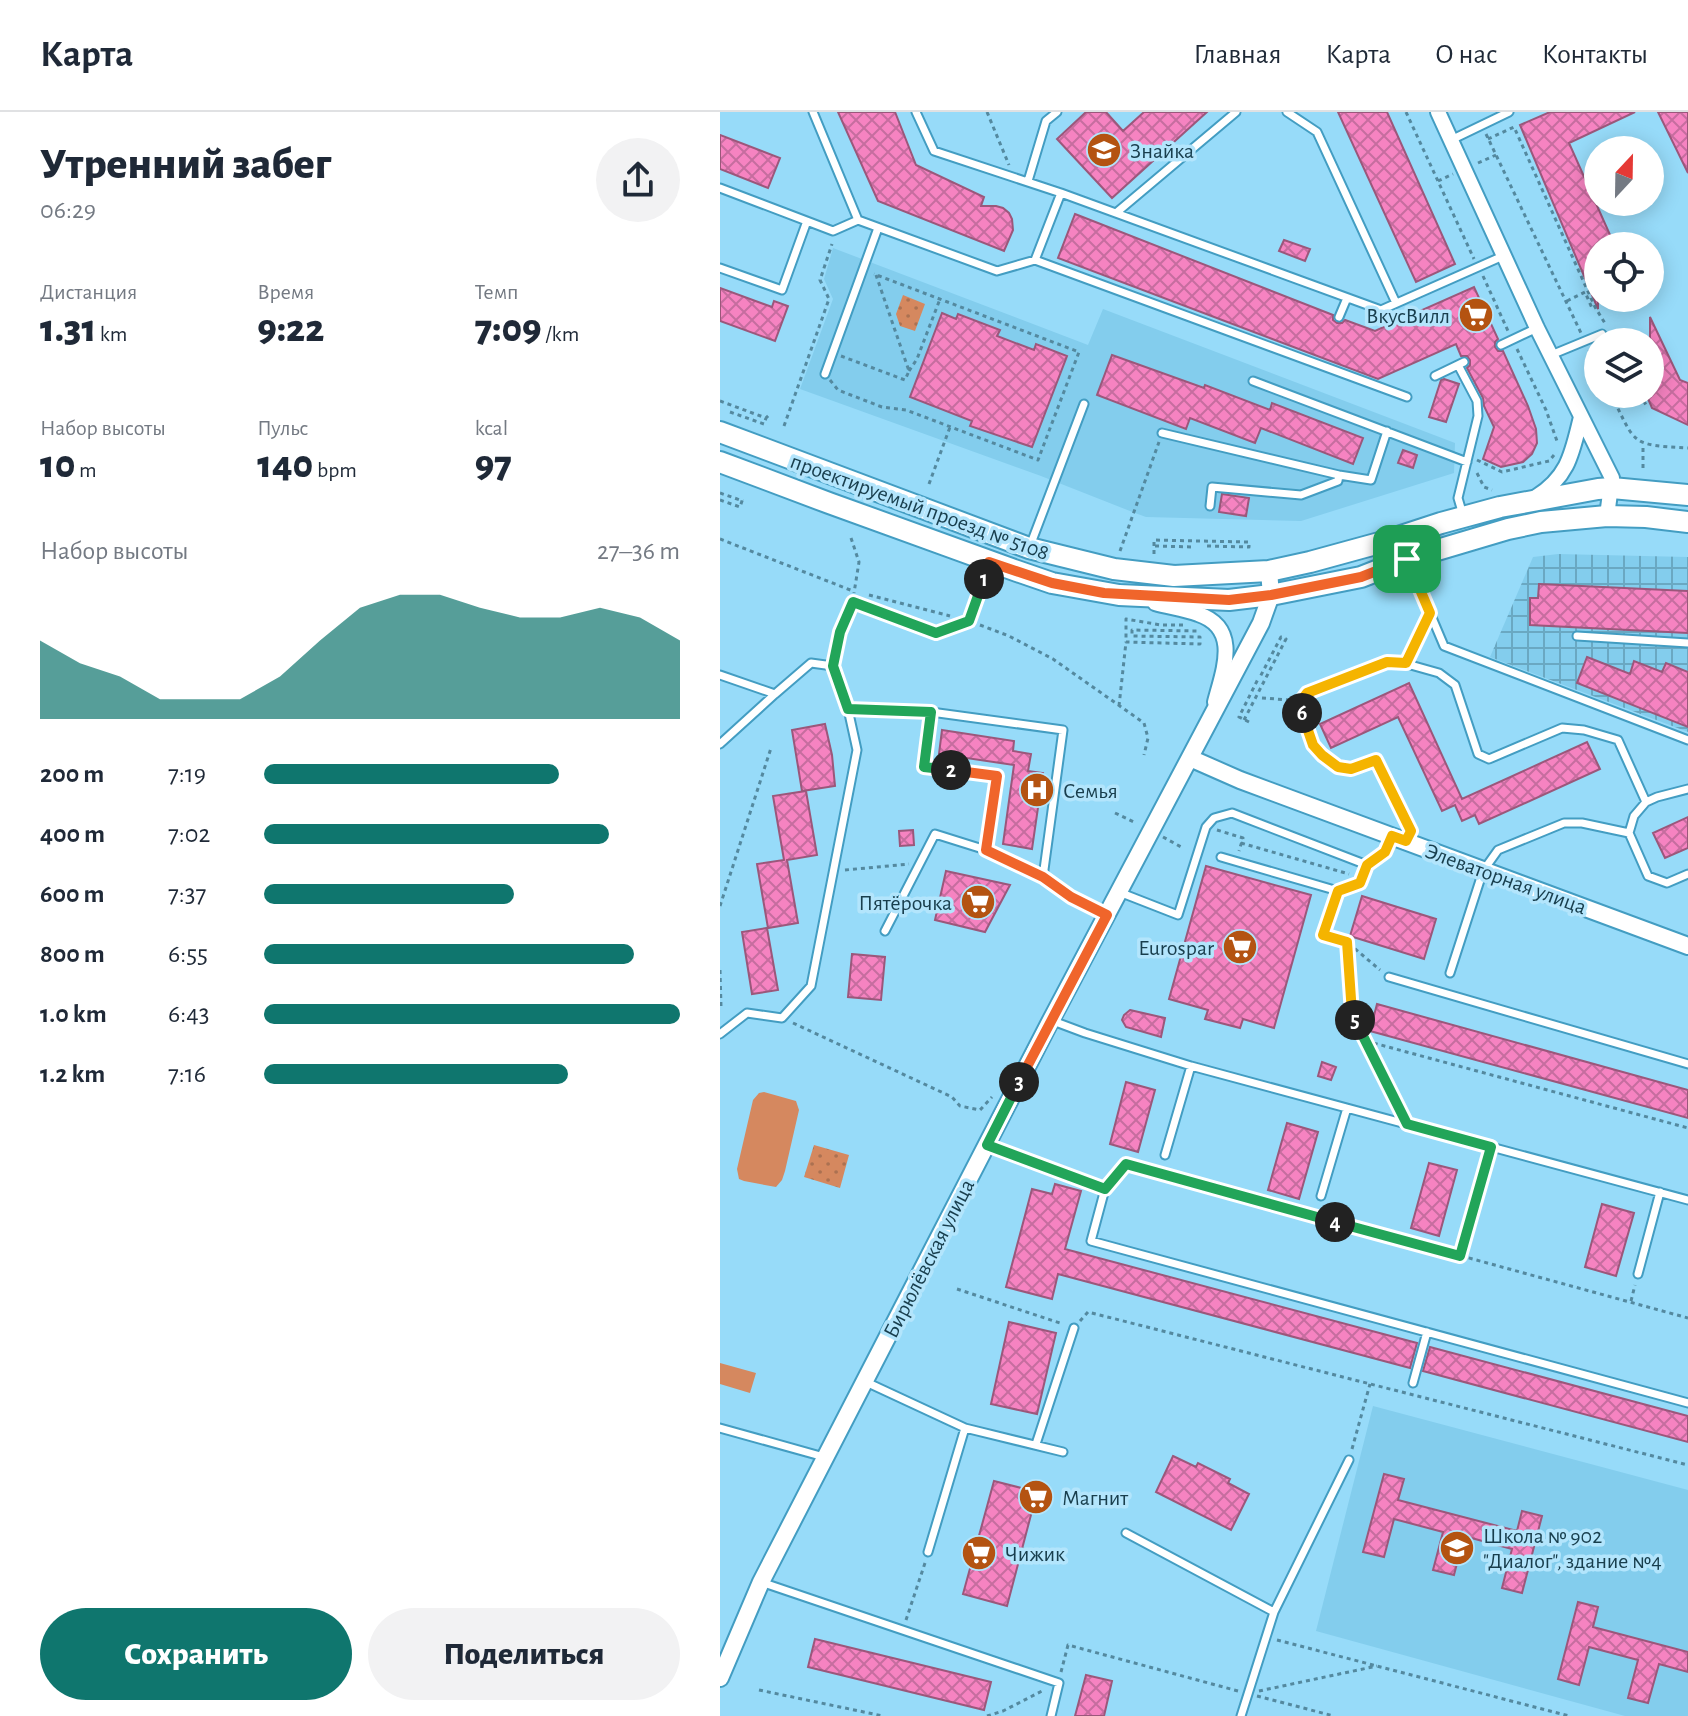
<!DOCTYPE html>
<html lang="ru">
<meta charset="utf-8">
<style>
body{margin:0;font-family:"Alegreya Sans",sans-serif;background:#f2f2f3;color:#1f2937;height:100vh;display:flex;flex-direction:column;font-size:30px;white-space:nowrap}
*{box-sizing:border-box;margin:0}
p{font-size:26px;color:#747a83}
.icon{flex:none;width:44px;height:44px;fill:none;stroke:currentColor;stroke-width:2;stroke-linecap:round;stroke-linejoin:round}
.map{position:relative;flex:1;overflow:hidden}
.side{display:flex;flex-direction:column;background:#fff;width:720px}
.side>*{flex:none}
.needle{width:52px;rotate:22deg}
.buttons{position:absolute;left:864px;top:24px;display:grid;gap:16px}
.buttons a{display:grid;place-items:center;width:80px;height:80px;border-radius:50%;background:#fff;box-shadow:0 4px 20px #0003;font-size:40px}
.pin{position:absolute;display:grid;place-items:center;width:68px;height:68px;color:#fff;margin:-34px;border-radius:16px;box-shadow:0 4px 12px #0006}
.km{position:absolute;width:40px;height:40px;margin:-20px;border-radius:50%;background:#222;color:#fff;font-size:22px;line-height:40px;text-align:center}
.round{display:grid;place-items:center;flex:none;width:84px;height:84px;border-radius:42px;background:#f2f2f3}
.summary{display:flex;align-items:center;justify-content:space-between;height:136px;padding:0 40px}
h1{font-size:44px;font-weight:800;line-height:60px}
.figures{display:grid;grid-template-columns:repeat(3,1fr);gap:12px;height:136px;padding:8px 40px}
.figures div{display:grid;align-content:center}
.figures b{font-size:40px;font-weight:800}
.figures small{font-size:22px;font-weight:400}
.figures p{font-size:22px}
.chart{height:224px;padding:16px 40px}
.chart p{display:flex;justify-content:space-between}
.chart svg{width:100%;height:144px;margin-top:8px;fill:#0f766e;opacity:.7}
.button{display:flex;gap:16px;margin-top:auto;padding:16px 40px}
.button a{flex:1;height:92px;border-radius:48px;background:#0f766e;color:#fff;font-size:32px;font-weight:800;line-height:92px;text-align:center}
.button a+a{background:#f2f2f3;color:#1f2937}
ul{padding:0 40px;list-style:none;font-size:26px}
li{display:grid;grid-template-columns:128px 96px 1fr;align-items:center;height:60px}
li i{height:20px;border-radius:10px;background:#0f766e}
header{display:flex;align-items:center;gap:48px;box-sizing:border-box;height:112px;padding:0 40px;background:#fff;border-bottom:2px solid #e0e1e3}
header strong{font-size:38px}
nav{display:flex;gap:44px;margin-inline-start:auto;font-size:28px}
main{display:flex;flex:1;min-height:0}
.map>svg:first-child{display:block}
.built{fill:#83cded}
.industrial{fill:url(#industrial-grid)}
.grass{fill:url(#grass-dots)}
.pitch{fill:#d5885f}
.building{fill:url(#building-cross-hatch);stroke:#9b577b;stroke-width:2}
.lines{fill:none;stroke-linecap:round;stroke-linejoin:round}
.service-casing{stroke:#439dc2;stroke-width:11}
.minor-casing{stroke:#439dc2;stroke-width:18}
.tertiary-casing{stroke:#439dc2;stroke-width:20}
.secondary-casing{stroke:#439dc2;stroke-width:24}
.path{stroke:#54899f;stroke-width:3;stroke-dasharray:4 4;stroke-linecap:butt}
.service{stroke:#fff;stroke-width:7}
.minor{stroke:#fff;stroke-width:14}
.tertiary{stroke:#fff;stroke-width:16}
.secondary{stroke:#fff;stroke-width:20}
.split-1-casing{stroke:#fff;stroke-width:16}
.split-2-casing{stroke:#fff;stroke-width:16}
.split-3-casing{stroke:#fff;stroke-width:16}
.split-4-casing{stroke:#fff;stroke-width:16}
.split-5-casing{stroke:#fff;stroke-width:16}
.split-6-casing{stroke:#fff;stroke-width:16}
.split-7-casing{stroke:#fff;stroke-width:16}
.split-1{stroke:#f0652b;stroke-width:10}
.split-2{stroke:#22a559;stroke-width:10}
.split-3{stroke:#f0652b;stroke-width:10}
.split-4{stroke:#22a559;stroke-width:10}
.split-5{stroke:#22a559;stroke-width:10}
.split-6{stroke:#f5b400;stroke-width:10}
.split-7{stroke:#f5b400;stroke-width:10}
.labels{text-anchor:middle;stroke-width:7;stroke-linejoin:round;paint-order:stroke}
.poi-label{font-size:22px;fill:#183e4d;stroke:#b3e5fc;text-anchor:start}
.street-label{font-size:22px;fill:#183e4d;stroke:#b3e5fc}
</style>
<header>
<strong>Карта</strong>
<nav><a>Главная</a><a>Карта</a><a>О нас</a><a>Контакты</a></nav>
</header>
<main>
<section class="side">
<div class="summary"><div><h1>Утренний забег</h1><p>06:29</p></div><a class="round"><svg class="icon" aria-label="share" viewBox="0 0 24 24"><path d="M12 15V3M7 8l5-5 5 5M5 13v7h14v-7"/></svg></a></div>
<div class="figures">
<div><p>Дистанция</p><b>1.31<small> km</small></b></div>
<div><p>Время</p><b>9:22</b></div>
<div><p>Темп</p><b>7:09<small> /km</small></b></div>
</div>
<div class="figures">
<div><p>Набор высоты</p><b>10<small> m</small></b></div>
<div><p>Пульс</p><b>140<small> bpm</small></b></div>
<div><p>kcal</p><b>97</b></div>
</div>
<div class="chart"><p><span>Набор высоты</span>27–36 m</p>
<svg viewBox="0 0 160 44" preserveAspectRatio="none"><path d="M0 44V20L10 27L20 31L30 38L40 38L50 38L60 31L70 20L80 10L90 6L100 6L110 10L120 13L130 13L140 10L150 13L160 20V44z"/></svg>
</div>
<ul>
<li><b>200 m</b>7:19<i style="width:71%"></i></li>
<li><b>400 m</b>7:02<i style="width:83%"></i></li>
<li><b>600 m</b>7:37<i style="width:60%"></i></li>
<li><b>800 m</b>6:55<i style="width:89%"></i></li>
<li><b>1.0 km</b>6:43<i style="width:100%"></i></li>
<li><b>1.2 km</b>7:16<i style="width:73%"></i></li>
</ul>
<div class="button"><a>Сохранить</a><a>Поделиться</a></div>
</section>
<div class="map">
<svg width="968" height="1604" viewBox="0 0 968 1604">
<defs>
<pattern id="industrial-grid" width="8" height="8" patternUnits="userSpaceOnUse" patternTransform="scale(2)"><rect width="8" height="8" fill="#83cded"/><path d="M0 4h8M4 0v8" fill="none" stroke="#6aa8c2"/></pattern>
<pattern id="grass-dots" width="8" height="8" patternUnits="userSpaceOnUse" patternTransform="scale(2)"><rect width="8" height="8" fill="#d5885f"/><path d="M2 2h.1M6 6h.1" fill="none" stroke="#ac7151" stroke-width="1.8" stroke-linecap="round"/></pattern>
<pattern id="building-cross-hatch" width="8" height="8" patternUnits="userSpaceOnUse" patternTransform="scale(2)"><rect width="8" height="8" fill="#f683c1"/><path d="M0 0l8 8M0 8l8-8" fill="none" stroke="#c66d9f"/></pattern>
</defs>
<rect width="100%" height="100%" fill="#97dbf9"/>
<path class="built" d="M113,136L368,233L383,197L735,331L734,361L581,409L426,405L415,401L321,364L80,277L113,187L104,167Z
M653,1294L968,1378V1604H905L596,1519Z"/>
<path class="industrial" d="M838,442L968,445V620L770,545L813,445Z"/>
<path class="grass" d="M183,183L205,192L195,219L180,214L176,202Z
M94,1033L129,1043L120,1076L84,1065Z"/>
<path class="pitch" d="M44,980L76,989L79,998L65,1059L62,1068L56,1075L24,1069L19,1067L17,1057L33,988L39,981Z
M0,1251L36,1261L30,1281L0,1272Z"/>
<path class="building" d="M118,0H175L196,53L264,85L261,94H276L283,96L289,101L292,107L293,118L284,139L158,89Z
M366,0H386L403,19L424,0H487L392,86L337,27Z
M618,0H667L735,152L696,170Z
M830,0H915L849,31L895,134H878V197L800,13Z
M938,0H968V61Z
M0,23L60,46L48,76L0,57Z
M355,102L613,203V208L617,211H622L625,208L655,219L754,175L778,227L775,230V235L778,239H783L808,294L816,317L817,331L812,342L803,350L781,355L763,347L774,315L764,294L763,286L747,256L750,253V248L747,244H741L736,232L658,267L338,146Z
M564,128L590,137L585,149L559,139Z
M0,176L52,195L54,189L68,194L55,229L0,209Z
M222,201L236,207L238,202L280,218L277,224L314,238L316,232L347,244L312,335L250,314L252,309L190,285Z
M930,205L960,268L968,271V313L932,296L926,282H930Z
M392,243L484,276L485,273L550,298L552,291L643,326L633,352L541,316L535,331L470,306L466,317L377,283Z
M724,267L739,272L726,310L709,305L721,268Z
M683,338L697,343L693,356L678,351Z
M502,382L529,386L526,404L499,400Z
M819,472L968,479V521L810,513V486H818Z
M867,545L910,562L914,549L942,560L946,551L968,560V615L857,571Z
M689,571L742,687L867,630L880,657L759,712L755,703L742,709L735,693L722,699L678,605L611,636L600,612Z
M105,612L112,643L115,674L82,679L72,618Z
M222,618L294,629L293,639L311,642L308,659L323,661L312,737L283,732L294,653L219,642Z
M86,679L97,743L67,748L78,811L48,816L37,752L64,748L53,684Z
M968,705V736L945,746L933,721Z
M193,718L194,733L180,734L179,719Z
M486,754L591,783L554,916L523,907L520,916L485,907L488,898L449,887Z
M226,759L290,773L265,820L215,808Z
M642,784L716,807L704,847L630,824Z
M47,816L58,878L32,882L22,820Z
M132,842L165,845L161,888L128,885Z
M657,892L968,978V1006L650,919Z
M410,898L445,906L441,925L406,915L402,908L404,903Z
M602,950L616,955L611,968L598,964Z
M406,970L435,978L418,1040L390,1032Z
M567,1011L598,1020L579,1087L548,1078Z
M709,1051L737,1058L719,1124L691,1116Z
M335,1072L361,1079L345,1137L697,1231L690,1256L338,1162L332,1187L286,1175L312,1077L332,1082Z
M882,1092L914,1101L896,1164L865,1155Z
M289,1210L336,1221L317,1302L271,1292Z
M710,1235L968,1304V1330L703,1259Z
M453,1344L476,1355L478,1351L510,1367L508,1371L529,1382L511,1418L436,1380Z
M664,1362L684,1367L678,1388L797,1419L802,1399L822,1404L802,1481L782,1476L792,1437L744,1424L734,1463L713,1458L723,1420L674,1407L664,1445L643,1440Z
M274,1369L317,1380L287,1494L243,1482Z
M858,1490L878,1495L873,1515L968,1540V1560L939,1552L928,1591L908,1586L918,1548L869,1535L859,1573L838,1567Z
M95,1527L271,1570L264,1598L88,1555Z
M366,1563L392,1569L384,1604H355Z"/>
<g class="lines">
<g class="service-casing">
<path id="service" d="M93,0L138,108
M196,0L214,39L341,81L315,148
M567,0L597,20L676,191
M731,28L789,0
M308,69L326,9L337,0
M0,76L113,119L138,108L277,159L315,148L687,285
M341,81L661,198L783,144
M396,101L516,0
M0,156L62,178L87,109
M619,205L627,186
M781,233L817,216
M831,243L882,222
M738,253L757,289L758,304L738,386L743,403
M105,262L158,116
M715,264L744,250
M533,269L747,350
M442,321L619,363L651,368L667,319
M490,394L492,375L581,383L618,369L619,363
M310,434L364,292
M688,449L724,534L968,628
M857,524L968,531
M0,563L55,582L91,551L113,554L120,520L133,490L216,521L249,509L268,453
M0,632L55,582
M968,677L937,685L926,690L914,704L909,721L928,764L947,771L968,762
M686,729L691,719L656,648C645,652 632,660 619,656C601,649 578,611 581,592C582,587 584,586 587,581L667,550L687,552L719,561L735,573L758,642L769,647L842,616L864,618L898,628L926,690
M266,738L277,664L204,655L211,600L343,618L323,765
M501,745L618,779
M399,780L458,803L486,715L494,706L512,701L647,753
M165,819L215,722L266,738L323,765L351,785L385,802
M603,823L618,779L640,771L647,753L665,740L671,726
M730,861L763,759L778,738L844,711H862L909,721
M669,865L968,952
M333,909L365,921L471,954L968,1088
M0,922L27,901L62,906L91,874L137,638L128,597L113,554
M267,1033L385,1077L371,1129L968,1291
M445,1043L471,954
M601,1084L627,996
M747,1120L771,1035
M918,1162L940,1080
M146,1270L245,1316L343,1340
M693,1271L707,1220
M0,1316L104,1345
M316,1332L354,1216
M406,1421L554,1500
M208,1440L245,1316
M41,1470L339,1571L331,1604
M521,1604L554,1500L629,1348"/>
</g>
<g class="minor-casing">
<path id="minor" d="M718,0L817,216L892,366L887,404
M816,385C849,364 852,341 861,305
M435,491C449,495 464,497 478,502C521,516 503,559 495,590"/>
</g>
<g class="tertiary-casing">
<path id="tertiary" d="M470,646L520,668L968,834
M0,1566L41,1470L331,908L541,511L551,483L549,459"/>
</g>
<g class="secondary-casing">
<path id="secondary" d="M0,320L309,436L394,457L454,464L549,459L590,450L663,430L721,411L780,395L878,377L892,376L968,383
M0,350L109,391L297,459L332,471L399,483L509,488L551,483L641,465L687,447L788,417L821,410L887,404L926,405L968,410"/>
</g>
<path class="path" d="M267,0L289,53
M686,0L754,147
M766,22L861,221
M768,27L794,15L875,195L886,213
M758,51L776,43
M718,69L733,62
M763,164L788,219
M847,189L865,180L872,196L875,195
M797,237L826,298L838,332
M869,238L878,256
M121,244L185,268L189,259L156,163
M189,259L197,247L220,187
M110,268L118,278L162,295L186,298L318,348L359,240L154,162
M891,282C916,333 910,333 968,336
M920,282L927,295
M0,289L46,306L49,303
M10,300L44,312L46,306
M64,314L109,187L100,168L112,132
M757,348L782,360L829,349L834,343
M923,356V332
M757,361L764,375L772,378
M209,372L230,315
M0,381L23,389
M0,388L20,395L23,386
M131,426L139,450L134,481
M0,427L133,479
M435,434L475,435
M400,439L439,330
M434,442V428L529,430V435L487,434
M149,483L230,504
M260,513L289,524L333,547L424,611L428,626L424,643
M463,513H441L406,507V530L480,532V525L412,524V518L478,519
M691,541L703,515
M542,586L570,588
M399,594L406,530
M140,598L201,600
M524,608L566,527L561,525L540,565
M529,610L519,605L539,565
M395,701L416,711
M497,718L523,726L519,739
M443,725L463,736
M521,731L629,762
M125,758L189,752
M0,794L51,636
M614,826L627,830L660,858
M627,830L632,901L680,998
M0,858L1,895
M73,911L232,985L240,994L260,998L272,985
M646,929L968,1016
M393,1068L406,1052L968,1206
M740,1143L745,1128
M237,1177L343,1212
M911,1189L915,1173
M360,1209L368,1200L968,1353
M632,1337L650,1272
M186,1508L205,1451
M557,1528L849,1604
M341,1560L348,1533L518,1579
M39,1578L163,1604
M539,1579L657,1554
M537,1584L614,1604
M267,1604L283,1599L324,1578"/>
<use href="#service" class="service"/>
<use href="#minor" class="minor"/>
<use href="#tertiary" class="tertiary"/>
<use href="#secondary" class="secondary"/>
</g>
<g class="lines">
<g class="split-1-casing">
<path id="split-1" d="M264,467L269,450L332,471L384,481L509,488L551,483L641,465L687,447"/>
</g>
<g class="split-2-casing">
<path id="split-2" d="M231,658L204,655L211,600L128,597L113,554L120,520L133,490L216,521L249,509L264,467"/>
</g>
<g class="split-3-casing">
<path id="split-3" d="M231,658L277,664L266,738L323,765L351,785L387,803L299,970"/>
</g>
<g class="split-4-casing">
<path id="split-4" d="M299,970L267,1033L385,1077L406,1052L615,1110"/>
</g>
<g class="split-5-casing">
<path id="split-5" d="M615,1110L740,1144L771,1035L687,1012L635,908"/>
</g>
<g class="split-6-casing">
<path id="split-6" d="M582,601L593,633L602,643L618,655L631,657L656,648L691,719L686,729L672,724L665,740L647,753L640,771L618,779L603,823L627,830L632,901L635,908"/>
</g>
<g class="split-7-casing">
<path id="split-7" d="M582,601L581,589L587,581L667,550L686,551L710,501L687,447"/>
</g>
<use href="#split-1" class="split-1"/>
<use href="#split-2" class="split-2"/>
<use href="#split-3" class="split-3"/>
<use href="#split-4" class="split-4"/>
<use href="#split-5" class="split-5"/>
<use href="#split-6" class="split-6"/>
<use href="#split-7" class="split-7"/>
</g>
<defs>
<g id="school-disc" transform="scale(1.8)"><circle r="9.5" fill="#b45311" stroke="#b3e5fc"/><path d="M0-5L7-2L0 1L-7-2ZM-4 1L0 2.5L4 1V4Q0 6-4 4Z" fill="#fff"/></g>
<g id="supermarket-disc" transform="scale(1.8)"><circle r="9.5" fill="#b45311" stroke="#b3e5fc"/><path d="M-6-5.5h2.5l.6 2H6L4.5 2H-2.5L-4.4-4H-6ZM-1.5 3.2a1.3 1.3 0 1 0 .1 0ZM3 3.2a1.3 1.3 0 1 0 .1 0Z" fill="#fff"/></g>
<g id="hospital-disc" transform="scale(1.8)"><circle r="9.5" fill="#b45311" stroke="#b3e5fc"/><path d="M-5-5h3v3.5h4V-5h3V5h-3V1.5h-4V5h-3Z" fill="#fff"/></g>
</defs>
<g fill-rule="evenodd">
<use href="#school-disc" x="384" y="38"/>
<use href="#supermarket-disc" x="756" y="203"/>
<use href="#hospital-disc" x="317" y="678"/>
<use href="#supermarket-disc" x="258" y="790"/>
<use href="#supermarket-disc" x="520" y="835"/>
<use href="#supermarket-disc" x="316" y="1385"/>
<use href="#school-disc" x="737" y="1436"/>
<use href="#supermarket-disc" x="259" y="1441"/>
</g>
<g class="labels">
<g class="poi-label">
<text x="410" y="46">Знайка</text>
<text x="730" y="211" text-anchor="end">ВкусВилл</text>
<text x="343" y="686">Семья</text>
<text x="232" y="798" text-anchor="end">Пятёрочка</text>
<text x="494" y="843" text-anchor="end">Eurospar</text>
<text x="342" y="1393">Магнит</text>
<text x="763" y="1431">Школа № 902<tspan x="763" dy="25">"Диалог", здание №4</tspan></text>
<text x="285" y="1449">Чижик</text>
</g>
<g class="street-label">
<text transform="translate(200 394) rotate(20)" y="8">проектируемый проезд № 5108</text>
<text transform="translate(786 766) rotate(20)" y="8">Элеваторная улица</text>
<text transform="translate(208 1146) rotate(-63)" y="8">Бирюлёвская улица</text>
</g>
</g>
</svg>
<div class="buttons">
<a><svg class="needle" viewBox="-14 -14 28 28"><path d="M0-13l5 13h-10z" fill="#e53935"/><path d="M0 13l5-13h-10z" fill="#747a83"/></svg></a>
<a><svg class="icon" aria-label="locate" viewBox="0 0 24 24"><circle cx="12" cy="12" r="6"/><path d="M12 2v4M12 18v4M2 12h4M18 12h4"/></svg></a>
<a><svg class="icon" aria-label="layers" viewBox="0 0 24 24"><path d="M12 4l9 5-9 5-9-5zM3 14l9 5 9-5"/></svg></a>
</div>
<div class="pin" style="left:687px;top:447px;background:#1e9e55"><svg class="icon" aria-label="arrive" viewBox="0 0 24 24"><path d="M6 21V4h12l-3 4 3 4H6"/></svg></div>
<b class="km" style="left:264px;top:467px">1</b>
<b class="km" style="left:231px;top:658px">2</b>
<b class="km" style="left:299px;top:970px">3</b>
<b class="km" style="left:615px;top:1110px">4</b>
<b class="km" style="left:635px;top:908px">5</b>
<b class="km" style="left:582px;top:601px">6</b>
</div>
</main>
